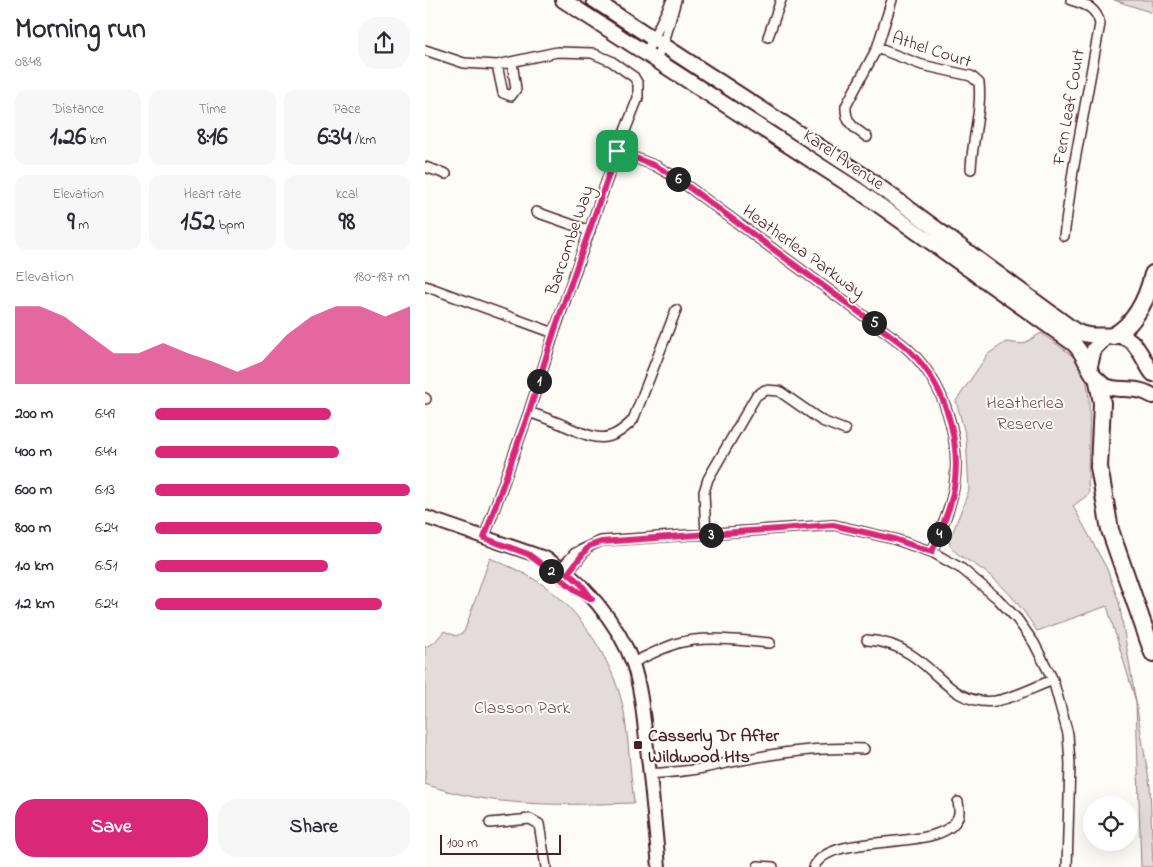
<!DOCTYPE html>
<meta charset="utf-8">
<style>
body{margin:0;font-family:"Indie Flower",sans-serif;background:#f7f7f7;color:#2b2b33;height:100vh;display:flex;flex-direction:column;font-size:19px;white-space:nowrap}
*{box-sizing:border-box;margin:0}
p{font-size:16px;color:#7c7c81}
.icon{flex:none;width:28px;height:28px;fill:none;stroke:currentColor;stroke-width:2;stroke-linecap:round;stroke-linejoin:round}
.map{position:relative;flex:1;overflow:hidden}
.details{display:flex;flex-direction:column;background:#fff;width:425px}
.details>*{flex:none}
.tools{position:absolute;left:658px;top:796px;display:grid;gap:10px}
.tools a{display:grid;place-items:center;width:55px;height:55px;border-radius:50%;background:#fff;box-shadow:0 5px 20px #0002;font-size:25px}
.scale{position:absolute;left:15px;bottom:12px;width:121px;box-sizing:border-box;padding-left:5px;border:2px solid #4a1f2b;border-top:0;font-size:14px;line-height:18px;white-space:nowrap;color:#4a1f2b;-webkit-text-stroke:4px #fdfcf7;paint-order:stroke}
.pin{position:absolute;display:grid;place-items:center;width:42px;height:42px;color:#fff;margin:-21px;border-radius:10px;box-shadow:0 2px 8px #0006}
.km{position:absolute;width:25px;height:25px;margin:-12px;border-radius:50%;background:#222;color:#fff;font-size:14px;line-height:25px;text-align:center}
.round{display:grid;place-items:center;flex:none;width:52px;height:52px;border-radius:20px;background:#f7f7f7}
.headline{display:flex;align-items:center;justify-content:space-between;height:85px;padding:0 15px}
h1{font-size:28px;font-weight:700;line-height:38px}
.figures{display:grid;grid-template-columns:repeat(3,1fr);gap:8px;height:85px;padding:5px 15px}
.figures div{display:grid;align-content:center;border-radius:12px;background:#f7f7f7;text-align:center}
.figures b{font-size:25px;font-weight:700}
.figures small{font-size:14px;font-weight:400}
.figures p{font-size:14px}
.chart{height:140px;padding:10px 15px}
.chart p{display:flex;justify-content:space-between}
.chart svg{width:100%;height:90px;margin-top:5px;fill:#db2777;opacity:.7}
.primary-button{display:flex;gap:10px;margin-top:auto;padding:10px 15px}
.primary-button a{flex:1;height:58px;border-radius:20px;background:#db2777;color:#fff;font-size:20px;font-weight:700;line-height:58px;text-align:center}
.primary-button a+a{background:#f7f7f7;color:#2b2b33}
ul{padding:0 15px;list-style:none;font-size:16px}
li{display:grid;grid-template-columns:80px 60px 1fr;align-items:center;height:38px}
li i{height:12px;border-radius:6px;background:#db2777}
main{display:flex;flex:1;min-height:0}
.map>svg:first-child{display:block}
.green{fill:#e3dcda;stroke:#967e82}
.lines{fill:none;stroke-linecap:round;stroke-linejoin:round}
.street-casing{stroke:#4a1f2b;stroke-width:12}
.secondary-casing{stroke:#4a1f2b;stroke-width:16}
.primary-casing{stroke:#4a1f2b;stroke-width:18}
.highway-casing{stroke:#4a1f2b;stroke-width:20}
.street{stroke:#fdfcf7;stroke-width:9}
.secondary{stroke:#fdfcf7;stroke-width:12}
.primary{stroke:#fdfcf7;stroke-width:14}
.highway{stroke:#fdfcf7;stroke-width:16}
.route-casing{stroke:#fff;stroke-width:10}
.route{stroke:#db2777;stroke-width:6}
.poi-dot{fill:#4a1f2b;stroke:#fdfcf7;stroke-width:2}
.labels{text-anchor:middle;stroke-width:4;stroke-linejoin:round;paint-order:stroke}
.street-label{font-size:18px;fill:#4a1f2b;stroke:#fdfcf7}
.park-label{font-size:18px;fill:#704e57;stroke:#fdfcf7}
.poi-label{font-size:18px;font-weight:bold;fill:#4a1f2b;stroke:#fdfcf7;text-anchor:start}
</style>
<main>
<section class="details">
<div class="headline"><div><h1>Morning run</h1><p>08:48</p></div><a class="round"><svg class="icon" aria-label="share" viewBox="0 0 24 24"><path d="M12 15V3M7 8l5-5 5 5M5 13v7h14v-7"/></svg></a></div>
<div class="figures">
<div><p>Distance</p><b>1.26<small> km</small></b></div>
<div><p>Time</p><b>8:16</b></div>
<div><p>Pace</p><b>6:34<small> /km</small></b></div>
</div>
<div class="figures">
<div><p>Elevation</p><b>9<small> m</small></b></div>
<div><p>Heart rate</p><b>152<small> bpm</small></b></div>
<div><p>kcal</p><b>98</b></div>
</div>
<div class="chart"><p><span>Elevation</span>180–187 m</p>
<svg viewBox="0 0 160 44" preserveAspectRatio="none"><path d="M0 44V6L10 6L20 11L30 20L40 29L50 29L60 24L70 29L80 33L90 38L100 33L110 20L120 11L130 6L140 6L150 11L160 6V44z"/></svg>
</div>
<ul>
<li><b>200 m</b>6:49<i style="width:69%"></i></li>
<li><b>400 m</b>6:44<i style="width:72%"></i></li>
<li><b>600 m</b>6:13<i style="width:100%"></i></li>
<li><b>800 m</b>6:24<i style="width:89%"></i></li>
<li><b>1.0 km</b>6:51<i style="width:68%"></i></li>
<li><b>1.2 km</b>6:24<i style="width:89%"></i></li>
</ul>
<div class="primary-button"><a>Save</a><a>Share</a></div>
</section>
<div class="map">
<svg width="728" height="867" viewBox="0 0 728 867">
<rect width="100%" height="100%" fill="#fdfcf7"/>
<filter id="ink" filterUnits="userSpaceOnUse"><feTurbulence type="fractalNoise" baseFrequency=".02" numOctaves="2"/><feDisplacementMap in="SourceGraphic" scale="10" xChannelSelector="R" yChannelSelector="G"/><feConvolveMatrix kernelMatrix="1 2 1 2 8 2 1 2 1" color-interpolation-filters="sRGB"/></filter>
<g filter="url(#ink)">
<path class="green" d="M689,0H728V13Z
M616,333C627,342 646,352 655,364C672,389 660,460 664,494L648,506L682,569L694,602L725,786L728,867H716L711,702L682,606L612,631C594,603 577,582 549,564C539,558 527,553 524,542L544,490L541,437L531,401L563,354L581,342L598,344Z
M65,558C86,567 107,576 125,590C159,615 192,670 199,712C204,742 205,773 209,803C139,805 67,808 0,784V647L9,643L19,631L31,636L39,632Z"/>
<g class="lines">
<g class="street-casing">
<path id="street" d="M343,37L356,0
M452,48L497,65L546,76L554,83C557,111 547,140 546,169
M0,50L39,63L72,65L132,52L167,53L186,61L209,77L213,84V98L192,151L129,333L104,412L59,538
M221,53L247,0
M230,58L238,46L251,0
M72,65L78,93L86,96L91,89L87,62
M442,137C429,128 420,123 421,106L452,48L467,0
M192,151L231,166L250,177L461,332C469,338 478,344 485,351C525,390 541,455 524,508C519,523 513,537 507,552
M0,167L21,174
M111,212L165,231
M639,236L648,171L675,24C671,7 661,5 646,0
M0,286L129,333
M0,398L1,399
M104,412C118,417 132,422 145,428C172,440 185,444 208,420L251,310
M281,536L279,492L283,479L331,396L340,390L354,391L397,421L420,430
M131,574L150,553L176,541L409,525L469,539L507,552L537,569L572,598L592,619L609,643L628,680L643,734L645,764L642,867
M138,579L162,548
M442,640C458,641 471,645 485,654C514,672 530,706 570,701C590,698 609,687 628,680
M207,663C222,656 237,648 253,643C283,635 315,641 345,643
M225,774C244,772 264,772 283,767C334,756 385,746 439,749
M65,823L105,819L114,824L121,867
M333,866L348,867
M389,867C406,829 518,855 533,817C535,813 534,807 533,802"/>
</g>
<g class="secondary-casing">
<path id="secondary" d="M0,517L120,558C157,579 194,624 208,664C216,689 218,713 221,739C226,781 230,824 234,867"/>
</g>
<g class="primary-casing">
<path id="primary" d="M138,0L434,191L649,344C662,356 663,376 679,385C693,393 709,384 728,396
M169,0L441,177L649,330C669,342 691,329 706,341C716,350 720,364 728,374
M665,366L669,349L682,336"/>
</g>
<g class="highway-casing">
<path id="highway" d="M688,336C711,323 722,299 728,274
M673,381L677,403L674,467L685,530L728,653"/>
</g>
<use href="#street" class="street"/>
<use href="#secondary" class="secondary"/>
<use href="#primary" class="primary"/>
<use href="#highway" class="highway"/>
</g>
</g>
<g class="lines" filter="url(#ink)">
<g class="route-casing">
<path id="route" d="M192,151L231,166L250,177L461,332C469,338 478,344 485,351C525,390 541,456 524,508C519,523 513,537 507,552L469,539L408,525L176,542L164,546L143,573L156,584L167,599L152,591L103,554L59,538L104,412L129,332Z"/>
</g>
<use href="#route" class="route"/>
</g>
<rect class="poi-dot" x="208" y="740" width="10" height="10" rx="2.5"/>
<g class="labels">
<g class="street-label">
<text transform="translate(507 49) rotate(18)" y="6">Athel Court</text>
<text transform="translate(643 107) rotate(-80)" y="6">Fern Leaf Court</text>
<text transform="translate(419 159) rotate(34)" y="6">Karel Avenue</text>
<text transform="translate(144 240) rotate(-71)" y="6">Barcombe Way</text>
<text transform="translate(379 251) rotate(36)" y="6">Heatherlea Parkway</text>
</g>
<g class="park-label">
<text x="600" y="408">Heatherlea<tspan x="600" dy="21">Reserve</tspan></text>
<text x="97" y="713">Classon Park</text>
</g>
<g class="poi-label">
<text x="223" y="741">Casserly Dr After<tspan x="223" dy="21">Wildwood Hts</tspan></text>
</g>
</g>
</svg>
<div class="tools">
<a><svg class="icon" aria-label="locate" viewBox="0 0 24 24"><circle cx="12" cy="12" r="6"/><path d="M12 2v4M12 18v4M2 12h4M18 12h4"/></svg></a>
</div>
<div class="scale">100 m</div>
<div class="pin" style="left:192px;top:151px;background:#1e9e55"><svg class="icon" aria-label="arrive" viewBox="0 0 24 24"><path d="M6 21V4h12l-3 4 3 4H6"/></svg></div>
<b class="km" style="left:114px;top:381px">1</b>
<b class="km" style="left:126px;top:571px">2</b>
<b class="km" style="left:286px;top:535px">3</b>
<b class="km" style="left:514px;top:534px">4</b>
<b class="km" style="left:449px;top:323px">5</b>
<b class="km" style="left:253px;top:179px">6</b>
</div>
</main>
